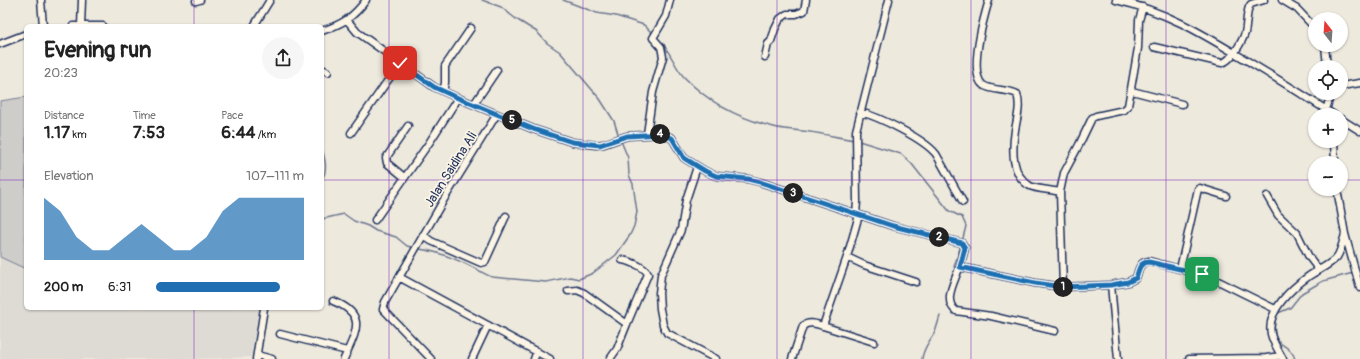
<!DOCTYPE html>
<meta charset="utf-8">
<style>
body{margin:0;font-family:Pangolin,sans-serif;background:#f6f6f6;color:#222;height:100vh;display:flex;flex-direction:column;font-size:15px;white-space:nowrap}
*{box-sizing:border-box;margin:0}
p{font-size:13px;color:#767676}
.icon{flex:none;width:22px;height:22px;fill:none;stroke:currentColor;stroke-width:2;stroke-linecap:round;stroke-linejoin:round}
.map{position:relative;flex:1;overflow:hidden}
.panel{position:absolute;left:24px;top:24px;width:300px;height:286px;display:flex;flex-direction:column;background:#fff;border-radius:6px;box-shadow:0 1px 3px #0004}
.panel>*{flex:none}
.needle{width:26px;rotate:343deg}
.tools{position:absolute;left:1308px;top:12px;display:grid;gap:8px}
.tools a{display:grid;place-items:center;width:40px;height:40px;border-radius:50%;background:#fff;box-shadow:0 1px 3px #0004;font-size:20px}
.pin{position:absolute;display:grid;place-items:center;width:34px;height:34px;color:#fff;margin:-17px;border-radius:8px;box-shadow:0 2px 6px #0006}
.km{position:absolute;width:20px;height:20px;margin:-10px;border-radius:50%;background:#222;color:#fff;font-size:11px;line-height:20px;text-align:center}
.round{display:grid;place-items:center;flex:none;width:42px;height:42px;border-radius:21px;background:#f6f6f6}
.head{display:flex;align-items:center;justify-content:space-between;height:68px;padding:0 20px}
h1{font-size:22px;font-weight:700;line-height:30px}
.figures{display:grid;grid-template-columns:repeat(3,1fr);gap:6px;height:68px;padding:4px 20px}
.figures div{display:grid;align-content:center}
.figures b{font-size:17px;font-weight:700}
.figures small{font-size:11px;font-weight:400}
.figures p{font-size:11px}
.chart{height:112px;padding:8px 20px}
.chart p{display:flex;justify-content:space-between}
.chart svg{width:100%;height:72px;margin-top:4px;fill:#1f6fb2;opacity:.7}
ul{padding:0 20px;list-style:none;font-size:13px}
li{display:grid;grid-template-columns:64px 48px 1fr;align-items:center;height:30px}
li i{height:10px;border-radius:5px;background:#1f6fb2}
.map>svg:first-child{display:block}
.built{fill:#dedbd4}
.green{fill:#cfcdca;stroke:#757e94}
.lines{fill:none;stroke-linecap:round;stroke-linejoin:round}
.stream{stroke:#6c778f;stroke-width:1.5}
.minor-casing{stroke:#1b2f5e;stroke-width:9}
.minor{stroke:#fcf5e5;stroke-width:6}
.route-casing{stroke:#fff;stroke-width:8}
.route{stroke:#1f6fb2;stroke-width:5}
.grid{fill:none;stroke:#7b2cbf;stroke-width:1;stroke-opacity:0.55}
.labels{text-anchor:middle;stroke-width:3.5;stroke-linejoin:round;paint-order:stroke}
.street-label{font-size:13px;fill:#1b2f5e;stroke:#fcf5e5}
</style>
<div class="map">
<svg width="1360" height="359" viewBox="0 0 1360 359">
<rect width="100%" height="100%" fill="#eee9dd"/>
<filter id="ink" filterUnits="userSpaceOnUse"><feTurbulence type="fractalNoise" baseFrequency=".025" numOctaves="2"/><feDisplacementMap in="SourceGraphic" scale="8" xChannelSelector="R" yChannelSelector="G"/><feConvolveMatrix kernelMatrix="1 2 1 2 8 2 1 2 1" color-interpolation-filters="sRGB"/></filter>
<g filter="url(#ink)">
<path class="built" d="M26,97V308H259L251,357L197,359H0V101Z"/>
<path class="green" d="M26,97V269L0,257V101Z"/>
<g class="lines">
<path class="stream" d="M482,0L501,7L516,19L537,32L547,43L560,52L600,99L614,121L619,137
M563,0L597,13L616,16L644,25L653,34
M659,40C670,50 674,66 684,77C708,102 740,119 774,127C785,130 798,130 810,132C825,134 840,138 855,140
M859,141L901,154L911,163L949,211L962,217L966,226L962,242
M322,149C325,159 328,170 322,179
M322,219L344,214L354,221L368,226L376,231L396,237L407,246L411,247
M419,249C437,251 456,259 472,267C479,270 485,275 492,277L546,282L570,277L579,279L593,273L616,255L630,235L634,226L637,212L633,184L629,175L628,158L621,141
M954,267L961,245
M1278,313L1290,308L1302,293L1323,281L1353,273
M1275,320C1271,351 1289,340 1295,359
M922,359C923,348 930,341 935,332C937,327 938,322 940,316"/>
<g class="minor-casing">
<path id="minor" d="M41,0L43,26
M989,0C984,17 968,73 983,85C991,91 1008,89 1017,94C1021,106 1017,118 1015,130C1012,150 1011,175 1030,186C1035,189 1053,190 1060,192
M1116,0C1169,12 1206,36 1251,63C1279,80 1307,97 1334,115
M1282,0L1297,9L1315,28
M196,1L200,0
M347,20L357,32L434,87L458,98L533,129L572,142L596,145L604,144L627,136L662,134L672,138L684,158L705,171L716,176L748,179L760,182L893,226L962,243L965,248L960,267L1035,283L1063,287L1111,285L1128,282L1136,278C1139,270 1139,262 1149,261L1210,277L1275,309
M73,26H103
M81,26L82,0
M254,26L270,0
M322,31C342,24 353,18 366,0
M0,44L26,34
M1325,45L1327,67
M1154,47L1222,63C1231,61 1242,42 1245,33C1247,24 1246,16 1249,7L1251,4L1264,0
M765,57L768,44L771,41L775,29L780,19L787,14H796L804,11L806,0
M322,69L328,72
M1341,86L1360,83
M443,91L445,83V66L471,28
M1132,91L1182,104
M474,104L497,70
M1326,110L1329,100V93
M860,112C880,117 924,139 936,154L963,202
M1341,119L1360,131
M351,133L400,63
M647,134L653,92L663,57L661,47L653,38L666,16L670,0
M1334,141L1335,163
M697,167L686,200L681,230L661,275L659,293L660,309L663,325L667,333L716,359
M404,177L387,163L386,158L408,126
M1337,189L1345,234L1360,288
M1267,196L1278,215L1297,233L1309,257L1319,270
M856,214L857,202L856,131L889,0
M375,220L429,143L458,98
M423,235L431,241L481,263L485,262L506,216
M847,257L864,265L916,282
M622,260C630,261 645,267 648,274L627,324
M960,267L958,271C954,283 943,301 956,311L991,316L1055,331
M1180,269L1198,189L1200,188L1226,196
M399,277L550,359
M1111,285L1118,359
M1063,287L1060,192L1064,173L1079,145L1092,118L1096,116L1124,110L1128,106L1138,48L1139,20L1143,7
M568,291L577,290L584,293L627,324L617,349L610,359
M333,301C369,315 355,333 344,359
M823,326L874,342
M280,334L347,351
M257,355L272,359
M256,359L264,308
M431,359L383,309L385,302L443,201L497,114
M472,359L488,325
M534,359L537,351
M792,359L803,326C809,321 816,324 823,326L847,257L859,215
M1189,359L1266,358L1281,356
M1283,359C1279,351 1273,343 1271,334C1266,311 1292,288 1309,276C1318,270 1330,265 1337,257C1341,251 1343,241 1345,234"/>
</g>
<use href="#minor" class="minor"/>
</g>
</g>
<g class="lines" filter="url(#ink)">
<g class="route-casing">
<path id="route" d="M400,63L434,87L458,98L533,129L572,142L600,145L627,136L662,134L672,138L684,158L705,171L716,176L748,179L760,182L893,226L962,243L965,248L960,267L1035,283L1063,287L1111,285L1128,282L1136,278C1139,270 1139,262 1149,262L1202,274"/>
</g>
<use href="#route" class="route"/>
</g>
<path class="grid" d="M194,0V26M389,0V359M583,0V359M777,0V359M971,0V359M1166,0V359M0,180H26M322,180H1315M1341,180H1360M194,308V359"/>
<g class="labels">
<g class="street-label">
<text transform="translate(450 169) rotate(-58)" y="5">Jalan Saidina Ali</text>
</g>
</g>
</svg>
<div class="tools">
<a><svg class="needle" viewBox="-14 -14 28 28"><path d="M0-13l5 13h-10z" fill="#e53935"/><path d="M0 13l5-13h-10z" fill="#767676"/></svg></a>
<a><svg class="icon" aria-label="locate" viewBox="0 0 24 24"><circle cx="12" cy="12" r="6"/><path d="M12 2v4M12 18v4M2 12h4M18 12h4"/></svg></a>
<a>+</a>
<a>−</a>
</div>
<div class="pin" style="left:1202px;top:274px;background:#1e9e55"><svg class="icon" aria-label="arrive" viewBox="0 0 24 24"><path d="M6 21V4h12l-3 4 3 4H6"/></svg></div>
<div class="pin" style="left:400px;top:63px;background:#d93025"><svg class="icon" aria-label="check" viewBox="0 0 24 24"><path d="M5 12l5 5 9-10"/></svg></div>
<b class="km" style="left:1063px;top:287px">1</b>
<b class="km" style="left:939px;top:237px">2</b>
<b class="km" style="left:793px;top:193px">3</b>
<b class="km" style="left:660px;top:134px">4</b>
<b class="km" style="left:512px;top:120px">5</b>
<section class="panel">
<div class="head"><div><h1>Evening run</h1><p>20:23</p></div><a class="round"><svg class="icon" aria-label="share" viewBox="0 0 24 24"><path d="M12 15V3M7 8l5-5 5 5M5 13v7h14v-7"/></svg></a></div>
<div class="figures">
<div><p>Distance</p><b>1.17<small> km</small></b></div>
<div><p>Time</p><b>7:53</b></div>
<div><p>Pace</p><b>6:44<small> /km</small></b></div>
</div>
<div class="chart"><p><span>Elevation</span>107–111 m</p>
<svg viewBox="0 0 160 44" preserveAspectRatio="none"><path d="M0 44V6L10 14L20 30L30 38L40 38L50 30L60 22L70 30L80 38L90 38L100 30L110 14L120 6L130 6L140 6L150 6L160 6V44z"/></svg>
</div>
<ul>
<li><b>200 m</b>6:31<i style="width:84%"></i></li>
</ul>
</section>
</div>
